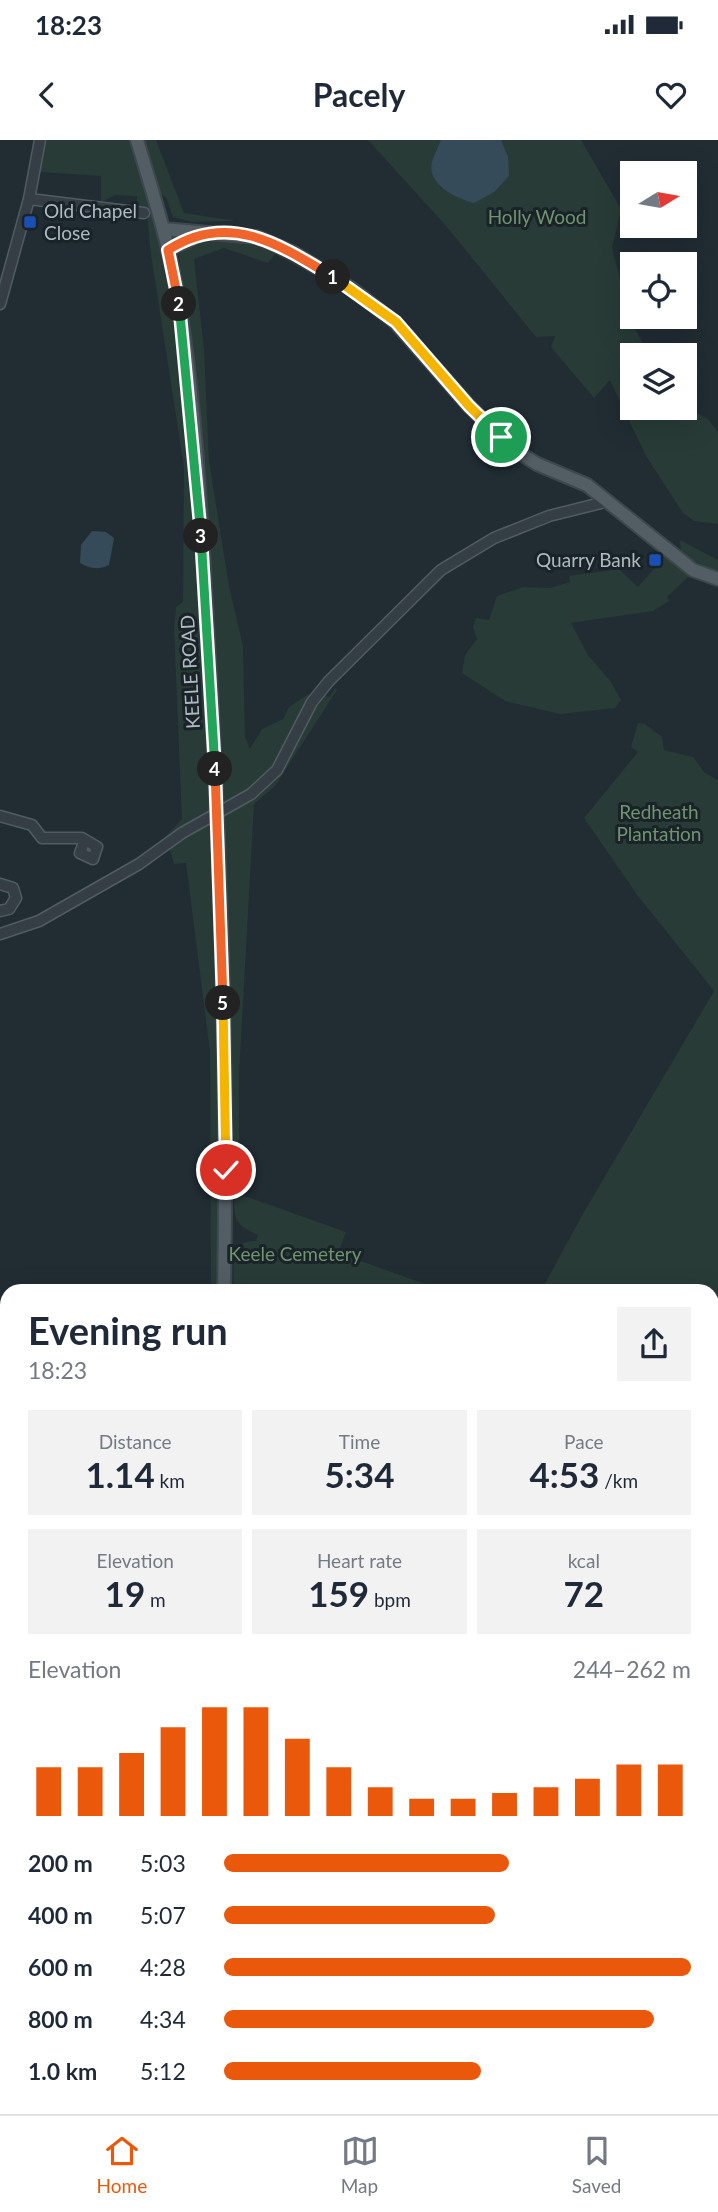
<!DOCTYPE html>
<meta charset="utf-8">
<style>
body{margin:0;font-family:Lato,sans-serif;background:#f2f2f3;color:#1f2937;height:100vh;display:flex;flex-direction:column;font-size:26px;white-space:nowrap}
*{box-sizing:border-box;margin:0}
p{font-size:23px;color:#747a83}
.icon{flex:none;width:38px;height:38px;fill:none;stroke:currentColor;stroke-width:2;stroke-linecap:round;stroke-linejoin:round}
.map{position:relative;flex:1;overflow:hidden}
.side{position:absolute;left:0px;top:1144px;width:719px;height:830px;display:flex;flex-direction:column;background:#fff;border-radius:21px 21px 0 0;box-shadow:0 7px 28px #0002}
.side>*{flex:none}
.needle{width:46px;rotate:79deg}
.fabs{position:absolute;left:620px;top:21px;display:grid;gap:14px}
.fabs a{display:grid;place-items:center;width:77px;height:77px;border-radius:0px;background:#fff;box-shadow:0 7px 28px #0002;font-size:35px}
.pin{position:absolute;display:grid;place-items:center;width:60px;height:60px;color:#fff;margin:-30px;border:4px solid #fff;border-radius:50%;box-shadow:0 2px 7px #0007}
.km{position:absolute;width:35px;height:35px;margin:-18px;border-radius:50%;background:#222;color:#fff;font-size:19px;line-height:35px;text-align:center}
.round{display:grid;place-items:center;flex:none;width:74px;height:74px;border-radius:0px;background:#f2f2f3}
.headline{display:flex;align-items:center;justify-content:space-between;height:119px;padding:0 28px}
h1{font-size:38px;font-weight:700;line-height:52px}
.figures{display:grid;grid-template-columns:repeat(3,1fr);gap:10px;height:119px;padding:7px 28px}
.figures div{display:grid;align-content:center;border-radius:0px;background:#f2f2f3;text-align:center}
.figures b{font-size:35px;font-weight:700}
.figures small{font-size:19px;font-weight:400}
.figures p{font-size:19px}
.chart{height:196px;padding:14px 28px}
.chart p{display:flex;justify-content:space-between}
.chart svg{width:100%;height:126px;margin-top:7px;stroke:#ea580c;stroke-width:6}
ul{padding:0 28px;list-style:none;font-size:23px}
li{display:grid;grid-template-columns:112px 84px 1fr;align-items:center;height:52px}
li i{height:18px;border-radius:9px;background:#ea580c}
.status{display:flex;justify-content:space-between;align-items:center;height:49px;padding:0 35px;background:#fff;direction:ltr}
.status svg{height:19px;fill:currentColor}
header{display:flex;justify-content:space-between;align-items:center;height:91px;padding:0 28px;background:#fff;font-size:32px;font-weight:700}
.menu{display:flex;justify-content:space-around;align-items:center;height:98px;border-top:2px solid #e0e1e3;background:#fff;font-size:19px;color:#747a83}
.menu a{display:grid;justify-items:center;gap:4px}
.menu .active{color:#ea580c}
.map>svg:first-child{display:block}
.green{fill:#283b37}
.water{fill:#364b59}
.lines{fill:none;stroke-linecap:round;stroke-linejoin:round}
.minor-casing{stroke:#515c62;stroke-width:13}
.major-casing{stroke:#3d474d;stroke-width:16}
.minor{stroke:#343e44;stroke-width:10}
.major{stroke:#525d64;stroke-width:12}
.minor-bridge-casing{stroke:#515c62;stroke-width:13;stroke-linecap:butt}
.minor-bridge{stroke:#343e44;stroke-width:10}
.split-1-casing{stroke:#fff;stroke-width:14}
.split-2-casing{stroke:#fff;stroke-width:14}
.split-3-casing{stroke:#fff;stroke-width:14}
.split-4-casing{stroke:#fff;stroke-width:14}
.split-5-casing{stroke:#fff;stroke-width:14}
.split-6-casing{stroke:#fff;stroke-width:14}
.split-1{stroke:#f5b400;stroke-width:9}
.split-2{stroke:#f0652b;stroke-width:9}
.split-3{stroke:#22a559;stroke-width:9}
.split-4{stroke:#22a559;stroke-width:9}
.split-5{stroke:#f0652b;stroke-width:9}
.split-6{stroke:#f5b400;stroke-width:9}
.transit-dot{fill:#1a4fb4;stroke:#192328;stroke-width:2.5}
.labels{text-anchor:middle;stroke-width:6;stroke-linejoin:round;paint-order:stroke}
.poi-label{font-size:19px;fill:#aeb9c1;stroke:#192328;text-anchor:start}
.park-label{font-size:19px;fill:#709470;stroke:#192328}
.street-label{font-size:19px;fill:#aeb9c1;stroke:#192328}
</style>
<div class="status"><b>18:23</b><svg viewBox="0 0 49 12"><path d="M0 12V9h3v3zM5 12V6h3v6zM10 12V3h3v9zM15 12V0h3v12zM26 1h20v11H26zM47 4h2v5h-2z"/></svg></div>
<header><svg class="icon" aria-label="back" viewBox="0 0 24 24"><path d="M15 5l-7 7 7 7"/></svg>Pacely<svg class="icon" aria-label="heart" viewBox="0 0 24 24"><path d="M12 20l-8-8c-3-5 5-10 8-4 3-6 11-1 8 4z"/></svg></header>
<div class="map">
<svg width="718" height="1974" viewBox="0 0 718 1974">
<rect width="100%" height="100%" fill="#212c33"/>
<path class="green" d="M47,0H130L151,62L172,161L193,348L217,758L221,1151H211L210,912L186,723L174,724L166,696L182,679L174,489L176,467L183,462L184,327L150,108L147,70L137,68V56L115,55L101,62V36L40,32Z
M142,0H156L184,73L236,81L191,82L173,77L166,57L160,54Z
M368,0H581L621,69L612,108L631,181L649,215H632V268L684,266L708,279L718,292V384L694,381L683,373L646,316L610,240L594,258L551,207L555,196L536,197L447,87Z
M231,96L272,106L334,146L275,114L268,123L224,108L194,119L204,210L209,321L229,446L243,506L245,597L250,609L262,589L283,579L289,567L310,553C291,587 283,627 249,649L252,657L286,625L306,581L322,555L330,557L335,548L337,550L275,646L254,664L239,935V1054L346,1092L338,1113L445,1151H234C234,1132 228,1099 256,1101L258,1095C233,1084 235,1078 233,1053L187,187L179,115L190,104Z
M680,400L718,420V433L681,414Z
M667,414L690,435L667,457L669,461L653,471L571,483L588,515L611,542L621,560L615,568L560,574L505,561L462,533L465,515L477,499L473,487L476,478L489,480L497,456L523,447L550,448L570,442L569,436L619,429L638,447Z
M638,583L645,584L662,597L664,610L693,617L705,633L718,640V1974H323L321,1967H712V1152L541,1151L584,1072L714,851L638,756L584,678L638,612L631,607Z
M0,1429L7,1433V1603L0,1597Z
M7,1703V1945L0,1943V1712Z
M69,1967H293L294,1974H80Z"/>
<path class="water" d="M441,0H501L508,17L509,36L494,52L474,63C457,59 426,44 432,22C434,15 438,7 441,0Z
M92,391L106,392L114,398L109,425C98,430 91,429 80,423L81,405Z"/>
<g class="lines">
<g class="minor-casing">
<path id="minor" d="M29,59L144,73
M0,164L29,59L40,0
M251,654L277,630L312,562L329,541L441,430L494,398L549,376L609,361
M0,676L32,685L42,698H82L97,707L93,719L80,713L85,700
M0,744L13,748L16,758L9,769L0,771
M0,794L39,781L139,724L182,693
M0,1420L7,1425
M0,1943L7,1945
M49,1967L59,1974"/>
</g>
<g class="major-casing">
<path id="major" d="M137,0C152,50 168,100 177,152C197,266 201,384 208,500C221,717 228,934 224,1152
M163,89L257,97L294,113L352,149L395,182L469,266L518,312L537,324L587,345L693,430L718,439
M168,110L201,94
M312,1967L313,1974"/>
</g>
<use href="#minor" class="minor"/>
<use href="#major" class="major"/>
<g class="minor-bridge-casing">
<path id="minor-bridge" d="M182,693L251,654"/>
</g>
<use href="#minor-bridge" class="minor-bridge"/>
</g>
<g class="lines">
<g class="split-1-casing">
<path id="split-1" d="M333,137L396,182L469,266L501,297"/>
</g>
<g class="split-2-casing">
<path id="split-2" d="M179,164L168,110C228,71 279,104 333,137"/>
</g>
<g class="split-3-casing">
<path id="split-3" d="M179,164L201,396"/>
</g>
<g class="split-4-casing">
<path id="split-4" d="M201,396L215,629"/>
</g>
<g class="split-5-casing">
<path id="split-5" d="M215,629L223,863"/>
</g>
<g class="split-6-casing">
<path id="split-6" d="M223,863L226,1030"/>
</g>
<use href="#split-1" class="split-1"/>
<use href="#split-2" class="split-2"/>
<use href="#split-3" class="split-3"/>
<use href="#split-4" class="split-4"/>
<use href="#split-5" class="split-5"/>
<use href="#split-6" class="split-6"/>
</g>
<g class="transit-dot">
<rect x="23" y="75" width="14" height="14" rx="3.5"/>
<rect x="648" y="413" width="14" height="14" rx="3.5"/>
</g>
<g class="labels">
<g class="poi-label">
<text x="44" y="78">Old Chapel<tspan x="44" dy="22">Close</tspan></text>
<text x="641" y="427" text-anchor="end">Quarry Bank</text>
</g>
<g class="park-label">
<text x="537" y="84">Holly Wood</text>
<text x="659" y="679">Redheath<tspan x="659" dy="22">Plantation</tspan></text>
<text x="295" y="1121">Keele Cemetery</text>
</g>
<g class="street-label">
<text transform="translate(190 532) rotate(-93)" y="7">KEELE ROAD</text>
</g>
</g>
</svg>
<div class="fabs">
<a><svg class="needle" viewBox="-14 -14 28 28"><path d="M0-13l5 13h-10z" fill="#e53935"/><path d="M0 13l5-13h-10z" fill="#747a83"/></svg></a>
<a><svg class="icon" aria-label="locate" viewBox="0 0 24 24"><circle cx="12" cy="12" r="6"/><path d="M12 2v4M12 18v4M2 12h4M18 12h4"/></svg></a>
<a><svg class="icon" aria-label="layers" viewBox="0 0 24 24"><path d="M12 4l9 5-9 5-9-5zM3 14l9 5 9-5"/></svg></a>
</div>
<div class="pin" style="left:501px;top:297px;background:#1e9e55"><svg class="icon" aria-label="arrive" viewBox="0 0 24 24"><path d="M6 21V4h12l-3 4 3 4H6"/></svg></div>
<div class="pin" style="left:226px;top:1030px;background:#d93025"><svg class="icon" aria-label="check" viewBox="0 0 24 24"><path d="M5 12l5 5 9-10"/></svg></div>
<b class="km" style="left:333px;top:137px">1</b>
<b class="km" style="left:179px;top:164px">2</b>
<b class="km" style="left:201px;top:396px">3</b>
<b class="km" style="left:215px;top:629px">4</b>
<b class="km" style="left:223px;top:863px">5</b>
<section class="side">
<div class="headline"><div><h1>Evening run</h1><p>18:23</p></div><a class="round"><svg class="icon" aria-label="share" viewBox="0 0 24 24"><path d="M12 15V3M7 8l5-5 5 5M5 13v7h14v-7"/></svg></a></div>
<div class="figures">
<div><p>Distance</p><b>1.14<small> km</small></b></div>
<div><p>Time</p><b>5:34</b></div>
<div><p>Pace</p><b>4:53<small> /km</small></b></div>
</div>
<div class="figures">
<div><p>Elevation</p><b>19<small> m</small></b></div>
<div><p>Heart rate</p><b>159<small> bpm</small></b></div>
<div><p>kcal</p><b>72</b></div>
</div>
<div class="chart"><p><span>Elevation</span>244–262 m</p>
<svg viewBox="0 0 160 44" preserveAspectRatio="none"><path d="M5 44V27M15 44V27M25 44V22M35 44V13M45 44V6M55 44V6M65 44V17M75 44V27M85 44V34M95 44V38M105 44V38M115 44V36M125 44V34M135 44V31M145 44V26M155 44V26"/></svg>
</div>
<ul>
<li><b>200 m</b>5:03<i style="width:61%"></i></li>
<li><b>400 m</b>5:07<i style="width:58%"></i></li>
<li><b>600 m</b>4:28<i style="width:100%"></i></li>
<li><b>800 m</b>4:34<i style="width:92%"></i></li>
<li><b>1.0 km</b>5:12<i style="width:55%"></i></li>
</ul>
</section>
</div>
<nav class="menu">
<a class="active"><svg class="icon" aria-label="home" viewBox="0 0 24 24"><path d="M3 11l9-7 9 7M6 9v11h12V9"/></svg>Home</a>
<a><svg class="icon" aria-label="map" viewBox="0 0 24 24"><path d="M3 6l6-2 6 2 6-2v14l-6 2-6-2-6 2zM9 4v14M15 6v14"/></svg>Map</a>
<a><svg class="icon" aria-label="saved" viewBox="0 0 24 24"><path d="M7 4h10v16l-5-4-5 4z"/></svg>Saved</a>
</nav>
